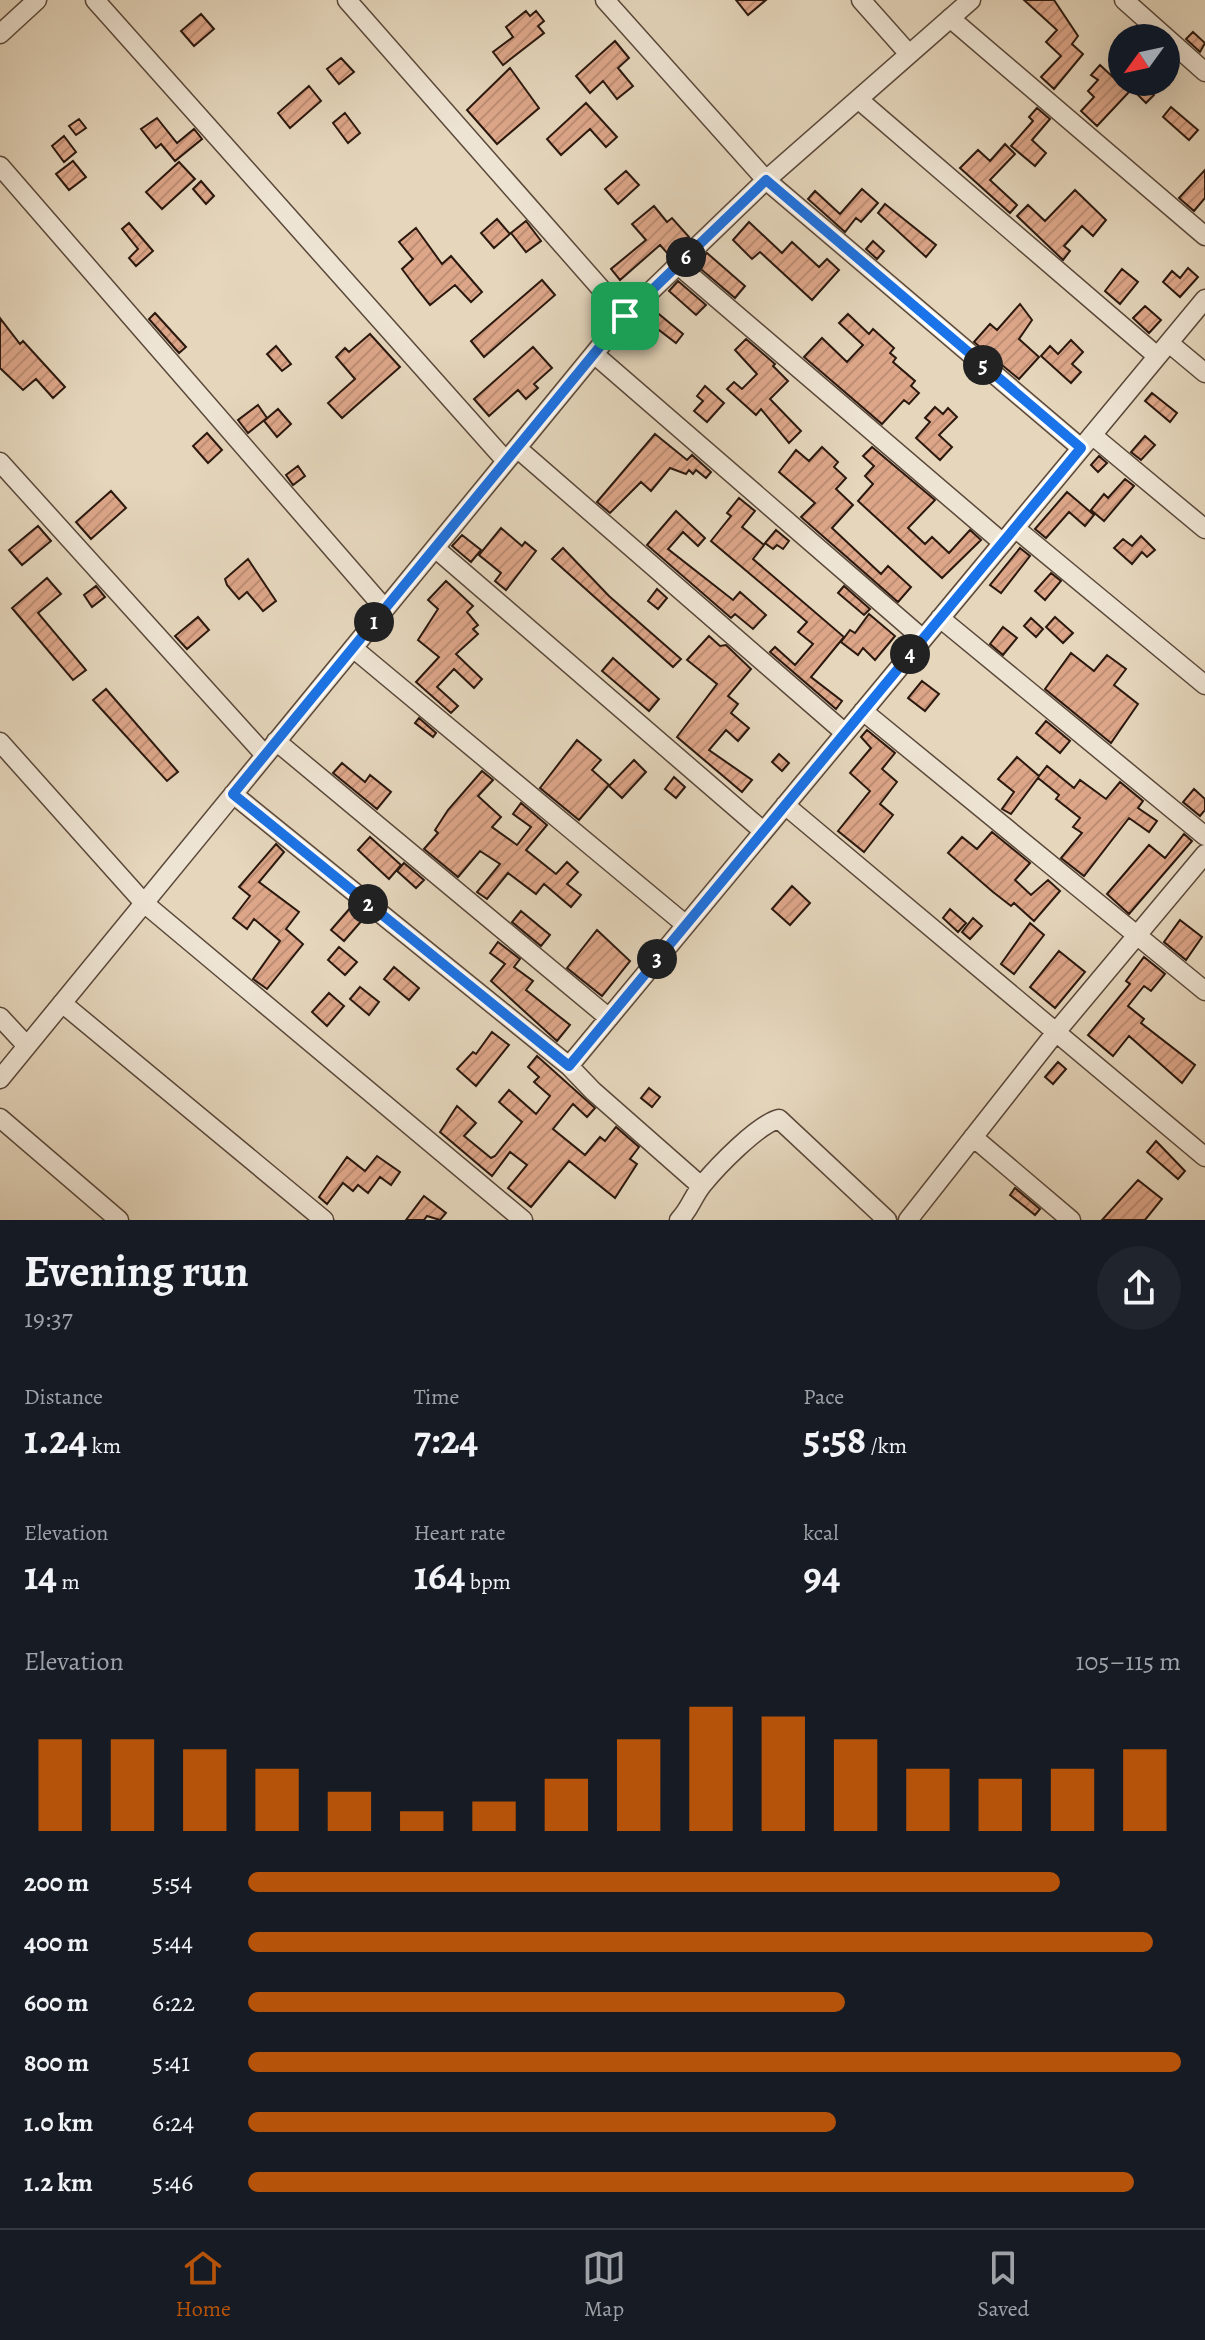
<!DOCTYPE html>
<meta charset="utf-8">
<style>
body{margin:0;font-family:Alegreya,serif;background:#20242c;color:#f1f3f6;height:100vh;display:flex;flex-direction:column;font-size:30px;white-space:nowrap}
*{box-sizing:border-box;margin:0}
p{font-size:26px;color:#9ea1a6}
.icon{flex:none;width:44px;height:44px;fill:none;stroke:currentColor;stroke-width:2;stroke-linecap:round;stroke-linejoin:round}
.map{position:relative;height:1220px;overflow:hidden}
.drawer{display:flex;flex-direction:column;background:#171b24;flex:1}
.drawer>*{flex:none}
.needle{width:52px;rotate:237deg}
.controls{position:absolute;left:1108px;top:24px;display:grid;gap:16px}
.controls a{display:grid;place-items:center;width:72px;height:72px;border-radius:50%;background:#171b24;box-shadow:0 8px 32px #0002;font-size:40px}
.pin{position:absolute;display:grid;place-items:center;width:68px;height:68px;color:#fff;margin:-34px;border-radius:16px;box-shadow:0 4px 12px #0006}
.km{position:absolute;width:40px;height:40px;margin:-20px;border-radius:50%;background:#222;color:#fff;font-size:22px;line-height:40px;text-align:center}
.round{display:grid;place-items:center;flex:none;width:84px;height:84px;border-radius:42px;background:#20242c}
.summary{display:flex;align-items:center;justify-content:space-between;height:136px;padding:0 24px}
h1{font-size:44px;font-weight:700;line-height:60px}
.metrics{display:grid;grid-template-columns:repeat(3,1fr);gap:12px;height:136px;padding:8px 24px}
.metrics div{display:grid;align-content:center}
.metrics b{font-size:40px;font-weight:700}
.metrics small{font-size:22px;font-weight:400}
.metrics p{font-size:22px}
.chart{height:224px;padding:16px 24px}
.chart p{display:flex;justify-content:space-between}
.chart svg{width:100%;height:144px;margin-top:8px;stroke:#b45309;stroke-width:6}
ul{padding:0 24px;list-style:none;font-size:26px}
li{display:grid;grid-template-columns:128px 96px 1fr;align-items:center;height:60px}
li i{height:20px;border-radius:10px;background:#b45309}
.dock{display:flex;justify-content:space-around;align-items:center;height:112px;border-top:2px solid #363941;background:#171b24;font-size:22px;color:#9ea1a6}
.dock a{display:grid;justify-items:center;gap:4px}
.dock .current{color:#b45309}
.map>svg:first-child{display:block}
.building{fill:url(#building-hatch);stroke:#2b180e;stroke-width:2}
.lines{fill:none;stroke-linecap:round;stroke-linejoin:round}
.minor-casing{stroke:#5a483a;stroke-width:21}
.minor{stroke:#eee4d3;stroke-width:18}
.route-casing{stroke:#fff;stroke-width:16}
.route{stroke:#1a73e8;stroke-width:10}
</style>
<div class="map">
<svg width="1205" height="1220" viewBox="0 0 1205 1220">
<defs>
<pattern id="building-hatch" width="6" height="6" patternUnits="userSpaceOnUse" patternTransform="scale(2)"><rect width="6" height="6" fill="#dda689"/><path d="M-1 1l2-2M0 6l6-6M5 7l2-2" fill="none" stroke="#be8e75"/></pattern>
</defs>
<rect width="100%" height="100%" fill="#e5d6bc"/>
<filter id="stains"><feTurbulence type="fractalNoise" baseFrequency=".0025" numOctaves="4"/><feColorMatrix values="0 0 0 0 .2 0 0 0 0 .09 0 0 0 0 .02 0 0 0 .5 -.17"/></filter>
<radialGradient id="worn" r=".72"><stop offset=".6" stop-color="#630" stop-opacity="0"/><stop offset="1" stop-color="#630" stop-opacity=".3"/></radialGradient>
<path class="building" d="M736,0H766L748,15Z
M1024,0H1054L1078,36L1072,44L1083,54L1054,89L1041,77L1061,56L1046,42L1057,30Z
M526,11L530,16L536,11L544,21L538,26L544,33L503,65L493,52L513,37L506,27Z
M201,14L214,29L194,46L181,31Z
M1193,32L1205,43L1200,52L1186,39Z
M615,41L629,58L618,68L633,86L617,99L603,81L590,93L576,76Z
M341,58L354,72L339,84L327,69Z
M1100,65L1129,92L1097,126L1081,111L1094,97L1088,91L1098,80L1091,75Z
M510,68L539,108L497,144L467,110Z
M1142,83L1154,95L1146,103L1134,91Z
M309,86L321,101L290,128L278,113Z
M586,103L617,137L606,147L590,129L561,155L547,139Z
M1171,107L1198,130L1189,140L1163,117Z
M1037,108L1050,119L1032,140L1046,153L1035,166L1011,146L1033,121L1029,117Z
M345,113L360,133L348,143L333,123Z
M157,118L177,143L194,129L202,139L175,161L161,144L156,148L141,129Z
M79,119L86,128L76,135L69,126Z
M64,136L76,152L64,162L52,146Z
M1005,144L1015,154L990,180L1017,205L1010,213L960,168L978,150L990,161Z
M73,161L86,177L69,190L56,174Z
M179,162L195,179L162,209L146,192Z
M1205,170V198L1194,211L1179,198Z
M626,171L639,185L618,204L605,189Z
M201,181L214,196L206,204L193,189Z
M862,189L878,203L861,222L856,218L845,232L808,199L815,191L840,214Z
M1075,190L1106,220L1093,236L1082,226L1064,246L1070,251L1063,260L1017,216L1028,205L1045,221Z
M885,204L936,245L926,257L878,213Z
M654,206L667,222L672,218L689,237L669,255L660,245L620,280L611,269L646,240L632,224Z
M497,219L510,234L494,248L481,233Z
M526,221L541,241L526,252L511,233Z
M749,222L782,253L792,242L819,267L827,259L839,270L812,300L760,252L752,259L733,240Z
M129,223L153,251L136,266L129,258L138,249L122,229Z
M416,228L442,264L451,256L482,292L471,302L455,285L430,305L417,289L402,269L413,259L399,242Z
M873,241L884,251L877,259L866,249Z
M707,253L745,286L735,298L696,265Z
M1188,268L1198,277L1180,297L1163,282L1172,271L1180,278Z
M1122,269L1138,282L1120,304L1105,291Z
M542,280L555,295L484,357L471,341Z
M678,281L706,305L696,315L669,291Z
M1020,304L1032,320L1019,339L1039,357L1019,379L974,342L990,324L997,330Z
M1145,306L1161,320L1149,333L1133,318Z
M654,310L683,334L676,343L646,320Z
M155,313L186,347L179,353L149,319Z
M848,314L869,334L873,329L894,348L890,353L896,358L893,362L915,381L911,386L919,393L909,404L904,400L882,424L804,357L822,338L847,362L863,345L839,323Z
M0,318L20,344L23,341L65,387L53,398L36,379L23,390L0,368Z
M370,334L400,367L342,418L328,403L355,379L336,357L345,348L349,352Z
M746,339L775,364L773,366L788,381L770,399L801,431L789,443L761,409L756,415L727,389L734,382L742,389L757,374L735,350Z
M1071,340L1083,352L1072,364L1081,372L1071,383L1041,356L1050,346L1058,354Z
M276,346L291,364L282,371L267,354Z
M533,347L552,368L534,384L538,388L526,399L518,390L489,416L474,399Z
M705,386L724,403L707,422L694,411L703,401L697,396Z
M1152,393L1177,413L1170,422L1145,401Z
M258,405L267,418L248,433L238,420Z
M935,407L943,414L948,408L957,417L939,435L952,447L940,460L916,438L930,422L925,418Z
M278,409L291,424L277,437L264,421Z
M207,433L222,450L208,463L193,446Z
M655,434L687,460L692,455L711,472L706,478L696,470L693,474L689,470L686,474L670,468L651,491L641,482L610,513L597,502Z
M1145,436L1155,445L1141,460L1131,452Z
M822,447L838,462L834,467L846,478L836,489L853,505L832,528L881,574L888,566L911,587L898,602L801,517L815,503L779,472L796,450L809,461Z
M872,447L935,500L908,528L925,544L932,537L949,553L970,530L981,540L942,578L858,501L873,484L865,476L874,466L863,456Z
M1099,456L1107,463L1098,472L1091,465Z
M298,466L305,476L293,485L286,475Z
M1125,479L1134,486L1104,521L1091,510L1104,494L1108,498Z
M111,491L126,508L91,539L76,522Z
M1067,492L1094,515L1085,526L1069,512L1046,538L1035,529Z
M739,498L755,511L742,527L764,545L753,559L844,637L811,677L842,701L836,709L770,652L775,647L795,665L813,644L798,632L807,622L711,541L731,516L727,513Z
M676,511L705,538L698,546L683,532L668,549L733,600L740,592L766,615L753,629L735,614L731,618L647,545Z
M38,526L51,541L22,565L9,550Z
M501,528L522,546L525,542L536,551L506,590L495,581L501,573L479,555Z
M776,530L789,541L783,549L777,545L773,549L765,543Z
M462,535L481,550L471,562L452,546Z
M1141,536L1155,550L1147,557L1142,552L1132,564L1114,548L1123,539L1132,546Z
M563,548L609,596L681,659L673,667L552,559Z
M1020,548L1030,556L1001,593L990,585Z
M248,559L276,601L263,611L247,592L239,599L227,585L225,579Z
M1051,573L1061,581L1045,600L1035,591Z
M47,578L61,594L38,613L86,670L73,680L12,608Z
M446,581L473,606L467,612L478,625L473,629L478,634L456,654L482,679L474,688L454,669L437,687L458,706L451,713L416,682L439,657L418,640L438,609L428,600Z
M96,586L105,597L92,607L84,595Z
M844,586L870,609L864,615L838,593Z
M657,589L667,598L658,609L648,601Z
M869,614L895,636L875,660L863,648L858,655L841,642L850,630L855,633Z
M198,617L209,630L187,649L175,636Z
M1055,617L1073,633L1063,643L1046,627Z
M1031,618L1043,629L1036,637L1024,626Z
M1003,627L1017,638L1003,655L990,644Z
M709,636L720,646L726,645L751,669L728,696L738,704L731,713L749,728L738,741L726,730L709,750L752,780L742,792L677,737L717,684L687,660Z
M1071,653L1094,671L1107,655L1126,669L1114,685L1138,704L1111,743L1045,689Z
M613,658L659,699L649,711L602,671Z
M922,681L939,694L925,711L908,698Z
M106,689L178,772L167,781L93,700Z
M419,718L436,733L433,737L415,723Z
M1046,721L1070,741L1060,753L1036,733Z
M867,730L895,753L882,769L897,782L880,804L893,815L864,852L838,831L870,791L850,773L871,748L861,737Z
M577,740L601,760L592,770L609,785L579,820L540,788Z
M779,754L789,763L782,771L772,762Z
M1017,757L1039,776L1047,766L1074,788L1080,780L1106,799L1120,782L1143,801L1138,808L1157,821L1149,832L1129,818L1084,876L1061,858L1082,833L1073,827L1080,818L1056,799L1059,795L1038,778L1011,814L1002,809L1014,792L998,779Z
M634,760L646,772L622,798L609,786Z
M342,763L365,782L370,775L391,792L377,809L333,773Z
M482,771L493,780L478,796L501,817L492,827L517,845L531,827L513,814L521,803L547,825L526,850L556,874L567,862L578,872L567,884L581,895L571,907L544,884L536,894L508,873L487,899L477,892L500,864L480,851L458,877L424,849L438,833L435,830L448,810Z
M674,777L685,787L676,798L665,789Z
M1194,789L1205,799V810L1200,816L1183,802Z
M992,832L1030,863L1015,880L1031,895L1048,880L1060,891L1034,921L1014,903L1011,906L993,892L948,853L962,837L977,849Z
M1184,834L1192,841L1129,914L1107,894L1149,845L1165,858Z
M370,837L401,865L389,879L358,850Z
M276,844L284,852L259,882L299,912L286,929L303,944L267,989L253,979L280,941L254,919L247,929L233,918L250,896L239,887Z
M404,863L424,880L416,888L397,871Z
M792,886L810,903L790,925L772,909Z
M351,907L364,918L344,941L331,930Z
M950,909L966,923L958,932L943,918Z
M521,911L550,935L541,946L512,922Z
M973,918L982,926L970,939L962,932Z
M1180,920L1202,937L1186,960L1164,942Z
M1030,923L1044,935L1014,974L1001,964Z
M597,930L630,961L602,996L567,968Z
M498,942L520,959L514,967L533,981L526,990L570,1025L557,1041L491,981L505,964L490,953Z
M339,947L357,962L345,975L328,960Z
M1059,951L1085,972L1055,1008L1030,987Z
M1144,957L1165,974L1151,991L1144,986L1128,1006L1144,1019L1141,1023L1195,1065L1182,1083L1129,1036L1113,1056L1088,1035L1130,984L1126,981Z
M394,967L419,988L409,1000L384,979Z
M360,987L379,1002L369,1015L350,999Z
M329,993L344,1006L327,1026L312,1012Z
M492,1032L509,1045L476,1086L457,1069L473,1052L476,1054Z
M537,1056L595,1108L587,1117L573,1104L553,1129L585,1155L600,1137L605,1141L616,1127L639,1147L630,1159L637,1164L615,1198L569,1161L531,1207L508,1188L527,1165L510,1152L492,1176L440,1132L457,1106L476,1123L464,1136L491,1158L495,1156L522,1122L499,1102L509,1090L536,1114L550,1096L534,1082L539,1077L528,1067Z
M1058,1062L1066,1069L1053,1084L1045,1077Z
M649,1088L660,1097L652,1107L641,1098Z
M1156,1141L1185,1171L1178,1179L1147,1152Z
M377,1156L400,1172L391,1185L380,1177L368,1193L358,1185L353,1191L343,1183L327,1204L319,1197L347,1157L365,1171Z
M1138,1180L1162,1199L1145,1220H1102Z
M1015,1188L1040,1209L1035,1215L1010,1195Z
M424,1196L446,1213L440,1220L427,1216L424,1220H406Z"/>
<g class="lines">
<g class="minor-casing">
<path id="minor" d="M95,0L506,461
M347,0L625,316
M605,0L766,180L1081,448
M861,0L909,54
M1124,0L1205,72
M950,18L1205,236
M0,34L37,0
M858,99L1157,356
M0,166L385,609
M678,265L1003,543
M1169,343L1205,373
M594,354L923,639
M1092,435L1205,529
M517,448L845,733
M0,462L265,755
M1015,528L1205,685
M435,548L763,831
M940,618L1205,836
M353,648L686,925
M863,711L1205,991
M276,741L609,1018
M0,742L144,903L523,1220
M233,794L569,1066L593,1091L701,1186
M785,805L1205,1157
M62,1003L324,1220
M0,1017L27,1046
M569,1066L1205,299
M0,1079L625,316L766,180L971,0
M0,1118L119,1220
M973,1137L1071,1220
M679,1220C690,1209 693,1196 703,1184C717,1167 758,1124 779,1119L887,1220
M908,1220L1056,1032L1205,854"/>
</g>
<use href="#minor" class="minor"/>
</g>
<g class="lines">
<g class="route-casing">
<path id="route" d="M766,180L1081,448L569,1066L233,794L625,316Z"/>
</g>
<use href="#route" class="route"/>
</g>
<rect width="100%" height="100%" filter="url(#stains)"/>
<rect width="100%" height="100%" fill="url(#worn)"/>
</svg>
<div class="controls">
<a><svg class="needle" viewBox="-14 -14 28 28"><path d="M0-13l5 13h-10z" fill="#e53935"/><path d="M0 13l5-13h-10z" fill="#9ea1a6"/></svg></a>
</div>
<div class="pin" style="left:625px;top:316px;background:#1e9e55"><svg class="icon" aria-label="arrive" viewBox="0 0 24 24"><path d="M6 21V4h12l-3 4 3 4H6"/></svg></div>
<b class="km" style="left:374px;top:622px">1</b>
<b class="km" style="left:368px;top:904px">2</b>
<b class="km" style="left:657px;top:959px">3</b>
<b class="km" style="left:910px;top:654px">4</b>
<b class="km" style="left:983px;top:365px">5</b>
<b class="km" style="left:686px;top:257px">6</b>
</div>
<section class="drawer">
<div class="summary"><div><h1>Evening run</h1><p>19:37</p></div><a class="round"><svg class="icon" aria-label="share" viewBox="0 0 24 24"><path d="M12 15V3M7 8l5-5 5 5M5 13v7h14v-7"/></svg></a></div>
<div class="metrics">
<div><p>Distance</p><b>1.24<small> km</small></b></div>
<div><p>Time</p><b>7:24</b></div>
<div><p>Pace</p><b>5:58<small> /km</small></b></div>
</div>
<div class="metrics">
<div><p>Elevation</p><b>14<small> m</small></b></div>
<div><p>Heart rate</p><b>164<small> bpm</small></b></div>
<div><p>kcal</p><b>94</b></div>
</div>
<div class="chart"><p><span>Elevation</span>105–115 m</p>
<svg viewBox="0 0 160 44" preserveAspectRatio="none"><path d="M5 44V16M15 44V16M25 44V19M35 44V25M45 44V32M55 44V38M65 44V35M75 44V28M85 44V16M95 44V6M105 44V9M115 44V16M125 44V25M135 44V28M145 44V25M155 44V19"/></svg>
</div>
<ul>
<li><b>200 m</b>5:54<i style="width:87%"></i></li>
<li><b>400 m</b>5:44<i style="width:97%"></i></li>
<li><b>600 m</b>6:22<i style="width:64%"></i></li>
<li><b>800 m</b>5:41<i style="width:100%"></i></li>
<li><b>1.0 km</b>6:24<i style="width:63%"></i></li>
<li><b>1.2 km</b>5:46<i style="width:95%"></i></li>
</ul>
</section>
<nav class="dock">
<a class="current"><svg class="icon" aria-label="home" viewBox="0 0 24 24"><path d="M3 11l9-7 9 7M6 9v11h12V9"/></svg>Home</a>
<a><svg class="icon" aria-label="map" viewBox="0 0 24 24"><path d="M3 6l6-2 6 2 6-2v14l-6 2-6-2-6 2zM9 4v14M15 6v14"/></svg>Map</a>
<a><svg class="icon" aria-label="saved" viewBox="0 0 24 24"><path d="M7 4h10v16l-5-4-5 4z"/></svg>Saved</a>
</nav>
